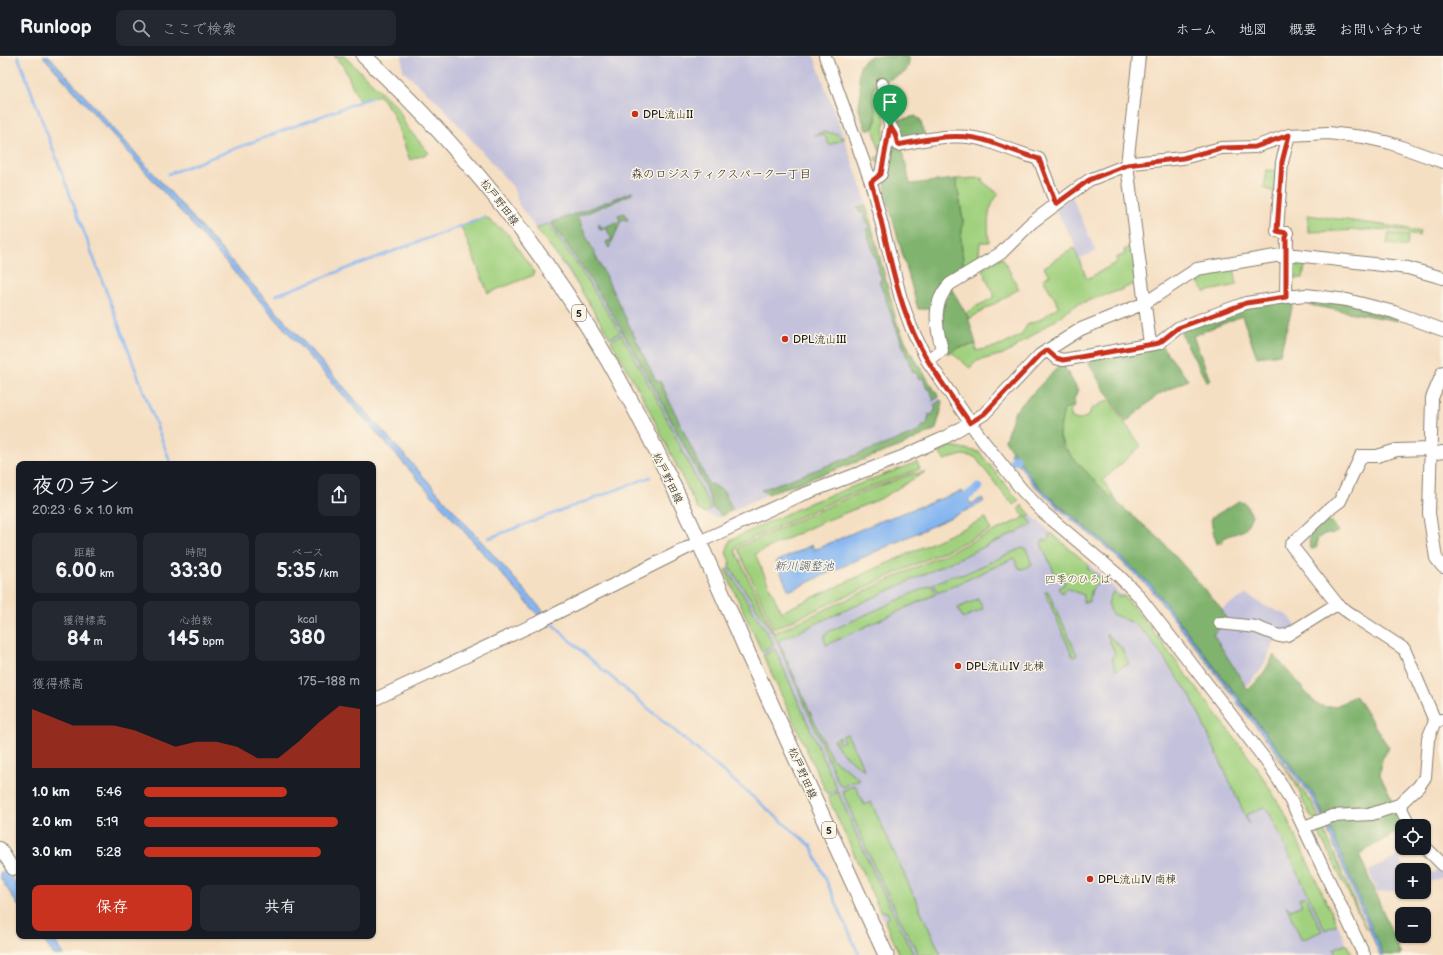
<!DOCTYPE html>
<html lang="ja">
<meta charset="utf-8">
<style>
body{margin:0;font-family:"Balsamiq Sans","Klee One",sans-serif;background:#242831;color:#f1f3f6;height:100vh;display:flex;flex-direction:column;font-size:15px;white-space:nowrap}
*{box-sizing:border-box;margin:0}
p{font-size:13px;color:#9ea1a6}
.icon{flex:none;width:22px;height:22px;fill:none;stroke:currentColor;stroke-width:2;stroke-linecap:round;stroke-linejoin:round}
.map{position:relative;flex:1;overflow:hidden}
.side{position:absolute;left:16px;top:405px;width:360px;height:478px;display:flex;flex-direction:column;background:#171b24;border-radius:8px;box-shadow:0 1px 3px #0004}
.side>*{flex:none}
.buttons{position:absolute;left:1395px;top:763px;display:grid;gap:8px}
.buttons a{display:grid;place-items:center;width:36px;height:36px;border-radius:8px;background:#171b24;box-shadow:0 1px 3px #0004;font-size:20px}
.pin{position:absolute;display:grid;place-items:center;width:34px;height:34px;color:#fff;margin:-41px -17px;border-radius:50% 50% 50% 0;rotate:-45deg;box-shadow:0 0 4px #0007}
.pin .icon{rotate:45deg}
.round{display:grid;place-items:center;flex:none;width:42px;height:42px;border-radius:8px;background:#242831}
.overview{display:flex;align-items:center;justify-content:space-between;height:68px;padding:0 16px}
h1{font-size:22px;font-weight:700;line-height:30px}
.figures{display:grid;grid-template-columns:repeat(3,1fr);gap:6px;height:68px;padding:4px 16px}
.figures div{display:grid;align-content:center;border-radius:8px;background:#242831;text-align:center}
.figures b{font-size:20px;font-weight:700}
.figures small{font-size:11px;font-weight:400}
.figures p{font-size:11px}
.chart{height:112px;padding:8px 16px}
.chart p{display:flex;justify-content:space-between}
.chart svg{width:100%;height:72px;margin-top:4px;fill:#c8321e;opacity:.7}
.action{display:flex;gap:8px;margin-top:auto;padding:8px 16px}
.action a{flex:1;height:46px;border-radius:8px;background:#c8321e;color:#fff;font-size:16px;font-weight:700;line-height:46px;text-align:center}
.action a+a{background:#242831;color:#f1f3f6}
ul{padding:0 16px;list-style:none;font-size:13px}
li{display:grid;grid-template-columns:64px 48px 1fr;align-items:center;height:30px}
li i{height:10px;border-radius:5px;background:#c8321e}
header{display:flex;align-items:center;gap:24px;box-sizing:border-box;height:56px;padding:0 20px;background:#171b24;border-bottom:1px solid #363941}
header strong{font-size:19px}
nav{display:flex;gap:22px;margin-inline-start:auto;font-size:14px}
.search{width:280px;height:36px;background:#242831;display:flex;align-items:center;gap:10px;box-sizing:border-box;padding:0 14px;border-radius:8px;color:#9ea1a6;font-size:15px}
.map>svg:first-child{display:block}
.industrial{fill:#c3c1db}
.green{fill:#a1d17f;stroke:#5e764e}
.forest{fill:#80b36e;stroke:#4e6845}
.water{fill:#85b6f1;stroke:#506986}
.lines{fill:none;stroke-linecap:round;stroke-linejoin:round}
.stream{stroke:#85b6f1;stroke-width:2.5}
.canal{stroke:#85b6f1;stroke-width:9}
.minor-casing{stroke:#887e70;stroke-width:14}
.major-casing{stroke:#887e70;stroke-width:17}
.minor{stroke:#fff;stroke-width:12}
.major{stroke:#fff;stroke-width:15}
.route-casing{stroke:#fff;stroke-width:8}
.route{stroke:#c8321e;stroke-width:5}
.poi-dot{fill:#c8321e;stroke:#fcf5e5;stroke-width:1.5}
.labels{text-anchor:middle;stroke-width:3;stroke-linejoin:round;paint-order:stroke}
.shield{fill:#fcf5e5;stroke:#5f5d58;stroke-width:1}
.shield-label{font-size:10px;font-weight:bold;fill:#1c1c1c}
.poi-label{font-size:11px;fill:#1c1c1c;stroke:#fcf5e5;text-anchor:start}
.street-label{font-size:11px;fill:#1c1c1c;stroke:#fcf5e5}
.park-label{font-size:11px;fill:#4b5b3f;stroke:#fcf5e5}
.neighbourhood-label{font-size:12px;fill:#1c1c1c;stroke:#fcf5e5}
.water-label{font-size:12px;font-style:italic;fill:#465a71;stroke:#fcf5e5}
</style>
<header>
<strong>Runloop</strong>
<div class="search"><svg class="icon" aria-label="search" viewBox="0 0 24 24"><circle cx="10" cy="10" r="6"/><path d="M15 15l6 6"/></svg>ここで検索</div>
<nav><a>ホーム</a><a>地図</a><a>概要</a><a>お問い合わせ</a></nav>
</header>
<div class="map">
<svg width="1443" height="899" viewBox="0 0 1443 899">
<rect width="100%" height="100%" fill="#fcf5e5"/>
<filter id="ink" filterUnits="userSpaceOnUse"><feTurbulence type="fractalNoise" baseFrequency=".025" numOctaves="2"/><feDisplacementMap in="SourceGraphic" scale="8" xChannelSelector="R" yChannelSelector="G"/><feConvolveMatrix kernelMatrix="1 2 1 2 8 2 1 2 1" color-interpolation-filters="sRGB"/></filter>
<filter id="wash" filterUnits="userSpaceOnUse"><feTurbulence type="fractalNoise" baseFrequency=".012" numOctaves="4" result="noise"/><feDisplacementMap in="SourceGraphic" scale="16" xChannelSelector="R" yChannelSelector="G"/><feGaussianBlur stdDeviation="0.9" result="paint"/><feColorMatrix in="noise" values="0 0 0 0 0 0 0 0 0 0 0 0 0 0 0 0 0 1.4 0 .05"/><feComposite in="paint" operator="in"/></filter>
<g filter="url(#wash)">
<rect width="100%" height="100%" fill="#f5dfc3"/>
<path class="industrial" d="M402,0H814L863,135L897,267L911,297L943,347L936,373L901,390L770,437L717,462L698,454L646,347L615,290L578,230L519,149L513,131L441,49L403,15Z
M1072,141L1096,195L1079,203L1074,192L1076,190L1055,153Z
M1031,459L1103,521L1135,553L1255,709L1284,756L1352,899H900L725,515L729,510V502L774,577Z
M1247,538L1263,549L1289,560L1296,570L1286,576L1227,566L1222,553Z
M1223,569L1254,573L1276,583L1261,614L1245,631L1213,578Z
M1398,800L1405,814H1402V834L1377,837L1369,815Z
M1441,811L1443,813V821L1424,828V820L1439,814Z"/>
<path class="green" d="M334,0H344L398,52L406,70L429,97L410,104L392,56L379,39L360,46L343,10Z
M879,28L885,64L881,106H877L875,102L881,99L873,72L877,63L872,41L874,30Z
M823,76L838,78L840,82L844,81V83L829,89L825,79H814Z
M1267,114L1279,115L1277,137L1264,132Z
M982,122L983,126L999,138C986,152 988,168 989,186H980L979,198L983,203L964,214L961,184L963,164L956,123Z
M1308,159L1405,172L1420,176L1419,180L1392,173L1308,176Z
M485,161L507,177L534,216V219L488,237L461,170Z
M548,168L577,208L620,276L610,282L565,208H563L536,172Z
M1389,177L1408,180L1407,191L1387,188Z
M1134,188L1139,225L1121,234L1078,248L1007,297L977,305L970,312L951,296L957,292L976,288V295L1003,289L1021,279L1027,269L1039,264L1059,250L1043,223L1050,219L1044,211L1074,192L1087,223L1117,206L1116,202L1125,198L1124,194Z
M1002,201L1019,233L969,263L966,258C976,247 985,249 994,240L982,213Z
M1306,203L1303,222H1290V205Z
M1234,211L1237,229L1204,236L1194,219Z
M621,278L658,345L710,451V453L706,457L698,454L646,347L611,285Z
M1109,344L1141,390L1103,424L1120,450C1106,438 1060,394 1059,377C1059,369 1063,360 1064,353L1075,349L1070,355L1072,362L1078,364L1089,360L1091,353Z
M951,390L979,396L1019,445L1014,449L1002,436L975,401L963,399L944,404L939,396Z
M917,406L920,413L845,440L738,489L735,494L774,577L1025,461L1018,453L1022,449L1031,459L1026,461L1033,467L1030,470L778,585L831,702L860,723L842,731L838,726L775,580L729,510L730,505L726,497L730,484L812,446Z
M925,416L880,443L820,467L755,498L781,556L986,462L991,474L776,572H774L738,493L739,491L849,441L912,418Z
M1049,478H1052L1089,509L1087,512L1101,523L1092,533L1089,546H1083L1084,539L1066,532L1062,537L1058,532L1065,528L1060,518H1055L1041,488L1043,483L1046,485L1049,482Z
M1022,492L1026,493L1032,508L1023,513L1019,512L1014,502L938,537L933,528L953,519H962Z
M727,513L772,585L773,590L762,596L725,515Z
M931,529L936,538L826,589L824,581L828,576Z
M1048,535L1077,599L1073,601L1045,536Z
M1113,535L1118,540H1124L1153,575L1255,709L1284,756L1337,868L1325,874L1268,754L1264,751L1246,759L1249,768L1190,639L1148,580L1133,567L1112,558L1108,547Z
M978,543L983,553L963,562L958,552Z
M1106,577L1121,591L1129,608L1116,614L1112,603L1114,601L1115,597Z
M775,593L837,733L827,738L763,599Z
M847,678L864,713H863C851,704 840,698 834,684L839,681L840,683L837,685L839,687L844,685L842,680Z
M1276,699L1312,747L1319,761L1314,763L1311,761L1295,727Z
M855,729L864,749L871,746L941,899H918L915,889H913L875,813L842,735Z
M838,736L871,811L914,899H900L885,866L887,862L889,861L887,856L880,855L828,741Z
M1321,767L1366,873L1317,773L1316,771Z
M1305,840L1322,875L1304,883L1301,882L1286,849L1290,854L1302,849L1299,843Z
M1346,887L1352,899H1336L1334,893Z"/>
<path class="forest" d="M871,0H909C909,7 909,12 904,17L874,30C868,46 881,53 873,72L866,74L858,50C867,31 847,13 871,0Z
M916,60V62L920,63L925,80L899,85L893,65Z
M894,80L902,91L910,128L956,123L963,164L961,184L964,214L933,253H918L887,143C883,120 888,102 894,80Z
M632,136V138L577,161L655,323L658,326L660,325L709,429L712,428L724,436L733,454L721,460L718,455L713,453C707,429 692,406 681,384C643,308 601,235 551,167Z
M866,149L897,267L911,297L939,341L932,345L934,344L930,333H927L923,322L919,323L916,316L913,317L879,225L882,224L878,214L879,213L866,173L869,172L863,156L860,157L858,151Z
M624,157L628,164L622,163L609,192L606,186L612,183L606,172L600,174L598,169L599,167L602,172L620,165L618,159Z
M951,232L968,261L976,288L957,292L948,298L943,280L942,251Z
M1310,243L1347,247L1401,262L1398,265L1309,249Z
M1294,244L1280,298L1257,301L1242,260L1193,280L1210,324L1207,327L1180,275L1247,250Z
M1161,289L1188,324L1159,338L1126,366L1100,327L1087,303Z
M1062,307L1078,334L1074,343L1075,349L1064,353L1059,378L1063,391L1107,438L1160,483L1222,553L1227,566L1213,578L1248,634L1262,620L1274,599L1316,648C1333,655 1341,648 1355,639L1389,692L1382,703L1380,719L1406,770H1402V773L1359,798L1401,899H1383L1355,836L1326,762L1312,737L1152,530L1106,488L1046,438L1025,415L1005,384L1015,355Z
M941,344L943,347L936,373L901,390L768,438L761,434L916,377L924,369H927L929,358L932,359L936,352L934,349Z
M1239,445L1245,447L1252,459C1243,481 1242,473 1224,482L1222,486L1217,488L1213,476L1211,462Z
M1325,464L1331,466L1339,475L1333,478C1326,476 1323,479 1317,483V490L1314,493L1310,492C1307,477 1315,473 1325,464Z"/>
<path class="water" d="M43,0H49L545,557L539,560Z
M1012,394L1035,427L1068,458L1066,459L1033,428L1013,400L1010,399Z
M962,435L971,448L982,442L984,445L978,449L789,535L776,506L812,489L814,494L873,468Z
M1074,462L1106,488L1152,530L1235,639L1233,640L1150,532L1106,491L1071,463Z
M1239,644L1312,737L1324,760L1322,761L1310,739L1237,646Z
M1327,765L1383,899H1380L1324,766Z
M6,813L19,833V851L0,821V817Z
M40,880H51L64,899H54Z"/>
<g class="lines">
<path class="stream" d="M18,0L171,408
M168,118L372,41
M276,239L485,161
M1065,457L1076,465
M489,482L650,421
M550,566L604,615L811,790L859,899
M1233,638L1240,647"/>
<path class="canal" d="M1013,405L1016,403
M966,441L978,432"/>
</g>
</g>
<g filter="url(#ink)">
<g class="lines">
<g class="minor-casing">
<path id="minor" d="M825,0L871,126L901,243L911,271L927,304L983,385L1022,434L1043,456L1118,519L1137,538L1225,651L1267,706L1280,726L1293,749L1364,899
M1139,0L1127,109L1150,288
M882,28L890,70
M871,126L881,118L890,70L895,78L898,89C928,83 960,75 990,86C1006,92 1022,98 1039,103L1056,148
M1286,241L1287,177L1277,175L1282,106L1289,79
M1047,294L1056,302L1063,304L1159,287L1178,272L1246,247L1286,241L1306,239L1347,244L1394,256L1443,274
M927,304L942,294C936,270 931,247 950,228L1001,197L1031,167L1089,124L1132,107L1183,102L1221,92L1255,91L1289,79L1328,77L1363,81L1390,87L1443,106
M1443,316L1432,342L1429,457L1436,502L1443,511
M1430,393L1397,394L1377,400H1361L1340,445L1328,454L1291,489L1337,548L1355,561L1404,593L1435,665
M1430,398L1443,396
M1220,567L1256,571L1279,580L1287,579L1337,548
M373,644L537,567L699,486L799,440L904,400L944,382L984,358L1040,299L1081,273L1145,247L1197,213L1287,198L1408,212L1443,222
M1399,749L1410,770
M1304,771L1332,760L1372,758L1399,749L1419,730L1425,721L1428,683L1435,665L1442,664
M1424,790L1443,809
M0,792L13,813L19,810"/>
</g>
<g class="major-casing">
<path id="major" d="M364,0C451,80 525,171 588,271C653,375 701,490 750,602C795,701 840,800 886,899"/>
</g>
<use href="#minor" class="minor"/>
<use href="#major" class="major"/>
</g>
</g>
<g class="lines" filter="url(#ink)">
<g class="route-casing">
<path id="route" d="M890,70L895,78L898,89C928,83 960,75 990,86C1006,92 1022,98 1039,103L1056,148L1089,124L1127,109L1183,102L1221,92L1255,91L1289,79L1282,106L1277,175L1286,177V241L1246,247L1178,272L1159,287L1063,304L1056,302L1047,294L1040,299L984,358L970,367C949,336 925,306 911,271C892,225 885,174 871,126L881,118Z"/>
</g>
<use href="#route" class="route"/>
</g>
<g class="poi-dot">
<circle cx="635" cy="58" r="4"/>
<circle cx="785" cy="283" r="4"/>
<circle cx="958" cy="610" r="4"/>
<circle cx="1090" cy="823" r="4"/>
</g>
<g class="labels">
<g class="shield">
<rect x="572" y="249" width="14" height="16" rx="3"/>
<rect x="822" y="766" width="14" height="16" rx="3"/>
</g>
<g class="shield-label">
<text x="579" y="261">5</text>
<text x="829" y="778">5</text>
</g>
<g class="poi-label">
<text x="643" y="62">DPL流山II</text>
<text x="793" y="287">DPL流山III</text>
<text x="966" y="614">DPL流山IV 北棟</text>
<text x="1098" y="827">DPL流山IV 南棟</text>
</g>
<g class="street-label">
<text transform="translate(500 146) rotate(52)" y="4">松戸野田線</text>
<text transform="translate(668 422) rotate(64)" y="4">松戸野田線</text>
<text transform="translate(803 717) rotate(66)" y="4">松戸野田線</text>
</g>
<g class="park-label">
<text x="1078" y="527">四季のひろば</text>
</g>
<g class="neighbourhood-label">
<text x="721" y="122">森のロジスティクスパーク一丁目</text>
</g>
<g class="water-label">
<text x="804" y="514">新川調整池</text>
</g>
</g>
</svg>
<div class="buttons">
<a><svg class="icon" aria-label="locate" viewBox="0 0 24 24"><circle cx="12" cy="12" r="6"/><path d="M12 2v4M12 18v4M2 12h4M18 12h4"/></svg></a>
<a>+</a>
<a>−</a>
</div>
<div class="pin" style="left:890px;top:70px;background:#1e9e55"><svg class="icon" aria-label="arrive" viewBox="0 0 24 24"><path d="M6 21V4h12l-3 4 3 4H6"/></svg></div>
<section class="side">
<div class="overview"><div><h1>夜のラン</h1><p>20:23 · 6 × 1.0 km</p></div><a class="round"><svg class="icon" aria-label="share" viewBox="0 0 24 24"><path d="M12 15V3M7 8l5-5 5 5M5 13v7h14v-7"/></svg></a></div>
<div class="figures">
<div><p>距離</p><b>6.00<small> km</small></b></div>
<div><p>時間</p><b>33:30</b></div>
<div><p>ペース</p><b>5:35<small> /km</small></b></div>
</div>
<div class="figures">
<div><p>獲得標高</p><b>84<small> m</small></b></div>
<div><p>心拍数</p><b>145<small> bpm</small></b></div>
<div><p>kcal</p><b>380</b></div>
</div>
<div class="chart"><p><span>獲得標高</span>175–188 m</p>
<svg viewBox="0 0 160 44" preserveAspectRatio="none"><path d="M0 44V8L10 13L20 18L30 18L40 18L50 21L60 26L70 31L80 28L90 28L100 31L110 38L120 38L130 28L140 16L150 6L160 8V44z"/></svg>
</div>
<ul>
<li><b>1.0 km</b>5:46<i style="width:66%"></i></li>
<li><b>2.0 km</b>5:19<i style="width:90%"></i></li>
<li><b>3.0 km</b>5:28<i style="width:82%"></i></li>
</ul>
<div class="action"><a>保存</a><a>共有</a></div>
</section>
</div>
